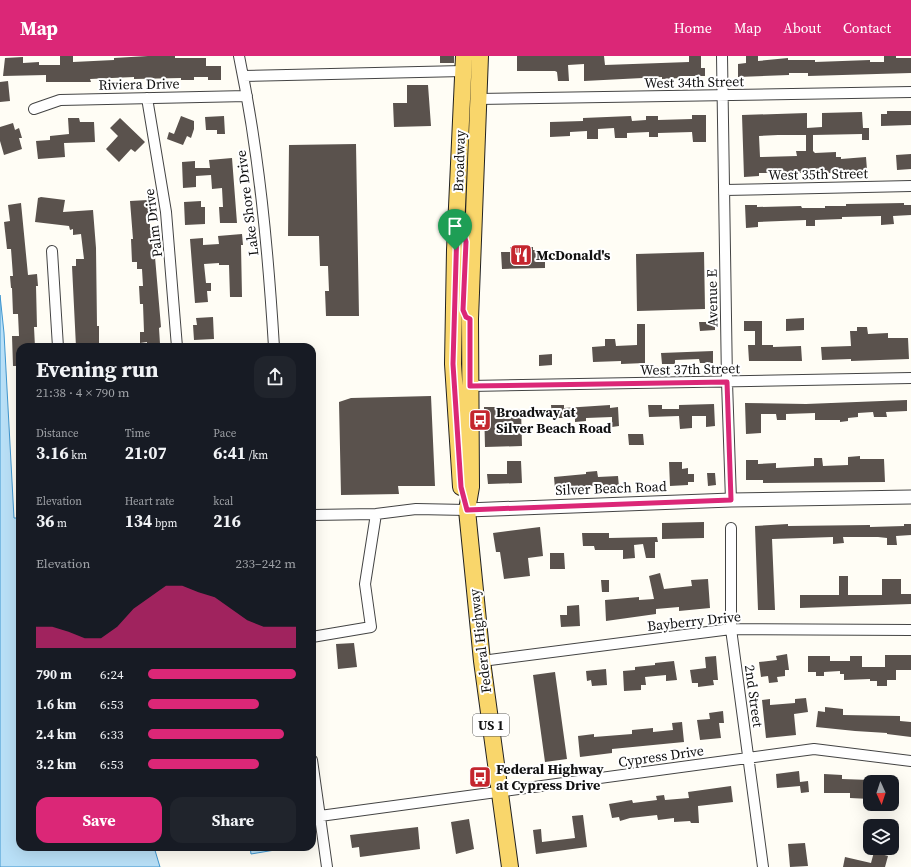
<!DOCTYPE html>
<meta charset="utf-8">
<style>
body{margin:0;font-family:"Source Serif 4",serif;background:#20242c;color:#f1f3f6;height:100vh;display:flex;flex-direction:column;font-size:15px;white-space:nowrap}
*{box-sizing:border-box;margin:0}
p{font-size:13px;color:#9ea1a6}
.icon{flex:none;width:22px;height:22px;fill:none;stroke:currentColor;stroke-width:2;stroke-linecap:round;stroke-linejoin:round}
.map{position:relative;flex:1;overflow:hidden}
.drawer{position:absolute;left:16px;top:287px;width:300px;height:508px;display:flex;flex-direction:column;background:#171b24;border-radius:12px;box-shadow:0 4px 16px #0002}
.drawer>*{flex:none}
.needle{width:26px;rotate:177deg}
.controls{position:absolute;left:863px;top:719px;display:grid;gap:8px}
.controls a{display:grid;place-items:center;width:36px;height:36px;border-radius:8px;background:#171b24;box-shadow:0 4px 16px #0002;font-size:20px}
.pin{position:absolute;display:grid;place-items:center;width:34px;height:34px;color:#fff;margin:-41px -17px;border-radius:50% 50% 50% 0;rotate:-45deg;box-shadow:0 0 4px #0007}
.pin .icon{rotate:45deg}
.round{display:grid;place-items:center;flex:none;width:42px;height:42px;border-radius:12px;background:#20242c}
.summary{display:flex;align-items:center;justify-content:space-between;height:68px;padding:0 20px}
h1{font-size:22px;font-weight:700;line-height:30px}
.figures{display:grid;grid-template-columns:repeat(3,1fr);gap:6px;height:68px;padding:4px 20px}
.figures div{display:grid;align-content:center}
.figures b{font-size:17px;font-weight:700}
.figures small{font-size:11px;font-weight:400}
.figures p{font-size:11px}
.chart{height:112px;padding:8px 20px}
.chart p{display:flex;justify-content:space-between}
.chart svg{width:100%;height:72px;margin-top:4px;fill:#db2777;opacity:.7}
.primary-button{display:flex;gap:8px;margin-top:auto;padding:8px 20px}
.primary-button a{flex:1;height:46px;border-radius:12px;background:#db2777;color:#fff;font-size:16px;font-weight:700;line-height:46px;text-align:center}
.primary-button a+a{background:#20242c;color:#f1f3f6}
ul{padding:0 20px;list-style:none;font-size:13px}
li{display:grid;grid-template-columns:64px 48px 1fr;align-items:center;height:30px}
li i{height:10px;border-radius:5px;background:#db2777}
header{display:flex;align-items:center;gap:24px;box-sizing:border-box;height:56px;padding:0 20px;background:#db2777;color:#fff}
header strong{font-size:19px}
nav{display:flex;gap:22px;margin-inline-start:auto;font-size:14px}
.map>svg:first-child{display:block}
.water{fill:#b9e0f7;stroke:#3f96cf}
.building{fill:#5a524d;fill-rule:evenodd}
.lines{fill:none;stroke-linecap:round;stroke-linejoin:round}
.minor-casing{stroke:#444;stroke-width:12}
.tertiary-casing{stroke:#444;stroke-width:15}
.primary-casing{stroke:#222;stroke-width:18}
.minor{stroke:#fff;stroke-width:10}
.tertiary{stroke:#fff;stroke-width:13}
.primary{stroke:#f9d66b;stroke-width:16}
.route-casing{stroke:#fff;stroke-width:8}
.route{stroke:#db2777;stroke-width:5}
.labels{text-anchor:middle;stroke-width:4;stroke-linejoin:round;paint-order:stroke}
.shield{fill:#fff;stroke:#585858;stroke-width:1}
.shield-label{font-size:13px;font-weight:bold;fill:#111}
.street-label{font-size:14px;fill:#111;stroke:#fff}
.poi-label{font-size:14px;font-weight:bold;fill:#111;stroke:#fff;text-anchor:start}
</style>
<header>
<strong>Map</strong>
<nav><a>Home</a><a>Map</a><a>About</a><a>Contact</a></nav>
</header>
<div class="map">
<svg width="911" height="811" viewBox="0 0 911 811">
<rect width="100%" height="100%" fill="#fffdf5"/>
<path class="water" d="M0,239L4,277L14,462H20V791H154L160,811H0Z
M250,791H293L251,798Z"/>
<path class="building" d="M60,0H73V6L114,4V2L148,0H175V2H206V10H221V24H208V21H194V24H181V22L134,23V21L90,23L91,26H46V19L3,20L5,2L23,1V7L39,6V9H60Z
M440,0H454V7H440Z
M517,0H604L605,9L689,6V0H701V12H705V20H681V22L662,23V21L584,25V8L568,9L569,25H558L557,16L555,15H517Z
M746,0H758V5L788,2V4H815V6L870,4V6H884V0H896V2H911V17L808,20V17H789V19L738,21V8L746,7Z
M8,25L10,45L0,46V26Z
M407,29H428L431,70L394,71L393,47H407Z
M887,55H911V69L881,70V58H887Z
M862,56L863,72H869V84H862V78L813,79V95L815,97L836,96V101H841V103L866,101L867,114L841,117H759V120L744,121L742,59L807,57V72L822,71V57ZM778,79H806V95H796L797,100L760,101L759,80Z
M692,59H706V86H693L692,76L658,77V81H649V76L627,77V82H615L614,72L598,73V83H587V75L570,76V80L550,81V66L583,65V62L631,60L632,65L646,64V60H658V64L692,63Z
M181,60L194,65V73L191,82L187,80L183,89L167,83L169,76L174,78Z
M224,60L225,78H217V74H206L205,61Z
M68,62H79L80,66H94L95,86L64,87L65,101L38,103L36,85L50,84V80L69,78Z
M120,62L145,86L135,96L131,93L119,106L106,93L118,80L110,72Z
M13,67L15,74L19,72L22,82H19L22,93L4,99L0,85V71Z
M356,88L359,260H326L325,235H329L328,210H320L319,180H288L289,89Z
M911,98V113L897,114L896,99Z
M232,102L237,167H220L219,151H223L222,132L212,133L211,119L196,120V131L183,132L182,106L195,105V112H210L209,104Z
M41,141L65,144L63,156L93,154L96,192L97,270H99V287H92L93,291H76L72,210H76V203H84L81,178L73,179V173L70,174L69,170L35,166L38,142Z
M148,144L151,182H153L155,201L161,271L159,272L160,288L147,289V286L140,287V276H144L143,248H140L139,230H143L142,213H137V206H132L131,183H133L130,145Z
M201,145V151H205V168L185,169L184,146Z
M21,147L28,219L37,218L38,230H36L37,271H34L35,291H20V310H13L12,280H19L18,258H13L12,232H11L10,220H13L11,193H7L4,166L10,165L8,149Z
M904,147V149H911V159L893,160L894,168L881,169V160L842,161V163L815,164V170H806V164L758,166V171L746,172L745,149H757V151L801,150L802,152H825V150H846V148Z
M242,178L243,189H241L242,241H230L229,209H219V207L204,208L206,227H211V235H207L208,246L195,247L190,183L203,182V189L219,188L218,180Z
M510,191H533V194H540L541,202H545V212L502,213L501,196H510Z
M704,196L705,253L637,255L636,198Z
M213,261L214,283L194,284L193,269H197L196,262Z
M804,262V274L786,275V263Z
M744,265H762V289H773V291L801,290L802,305H749L748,289H755V275H744Z
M699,266H715V274L700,275Z
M637,268H645V307L621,308V305L593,306L592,291L605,290V283H615L616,290L637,289Z
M857,271H867L868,278L888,277V282H908L909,303L851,305V303L822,304L821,291L851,290L850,275H857Z
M713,295V307H700L699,303L675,304V308H662L661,297Z
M552,298V309L539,310V299Z
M431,340L435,430H398L399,438L341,439L339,346L351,342Z
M907,344V355L886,356L887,361H874L873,356L858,357V361L848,362V365L840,366V364H815V357L786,358V364H777L776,358H761V377L746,378L745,347L806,348Z
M714,348L715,370L706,371V360H692V372L680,373L679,360L649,361L648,349H662V353H679V349Z
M551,349H564V352L610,349V352L618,351L619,370L612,371V361L586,362V365L575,366V362H552Z
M484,351H497V354L521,353L522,390L485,391Z
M628,378H643L644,389H629Z
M860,400V403H884L885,426L763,427V424H746V404H758V408L776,407V412L814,410V402H822L823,410L848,409V401Z
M507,405H521L522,427L488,428L487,418H507Z
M669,406H682V413L688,412V418H694V426H688V429L670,430Z
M597,415L598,421L618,420L619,431H606V429L555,433L554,421L586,418V416Z
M707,417H715L716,429L708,430Z
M704,466V482L662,483V467Z
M788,468V470L870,469V471L904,470V468H911V479L896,480L897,489H887V482L878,481H843L844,487L833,488V481L772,483L775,554H758L755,470Z
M540,471L543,500L528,502L530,520L504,523L500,496H496L493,477Z
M582,477H609V482L657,481L658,486H655V502H646L643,488L634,489L635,502L623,503V494H595L594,490H583Z
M550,497H564L565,513H550Z
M660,517L664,533L692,530L691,524L708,523L710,552L679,555V551L656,553V558L606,565L605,544L639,541V544L654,543L649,520Z
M839,520H848V539H882V523H901V538H911V548L800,552V539H839Z
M601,524H609V536H602Z
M579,549L580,570L561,571L560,559H567V550Z
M354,587L357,611L338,613L336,588Z
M787,598L789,614H785V620L777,621L778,626L769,627L768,620L761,621L759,606L777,604L776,600Z
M885,599H911V614H896V624H887V630H877V625H870V623L844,624V618H840V615L824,616V620H816V616H808V600H830V605H850V600H862V611H885Z
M716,600L718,624H713L714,629L698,631V627H692L690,614L706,612L705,601Z
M674,605L677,624L666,625V619L645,621L646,629H641V634L624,635L623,615L635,614V611L655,609V607Z
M606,613L607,629L592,630L591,624L587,625L586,615Z
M555,616L567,703L545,706L533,619Z
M806,642L808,656L794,658L796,679L766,682L762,644L770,643V649L795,647V643Z
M825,651L843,653V659L900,660V665L911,666V681L887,678V677L855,675L816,671L818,655L825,656Z
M723,655L724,667H719L721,682L700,684L697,664L710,663L709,657Z
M682,666L684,686L612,693V697L580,701L578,680L594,678V681L632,678V674L653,672V676L673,674L672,667Z
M799,715L800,726L808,725L809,736L801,737L800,730L777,732L776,718Z
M824,718L842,719V723L870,724V743L850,742V737H824Z
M731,730L733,746L698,750L699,767H691L690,765L674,766V762L658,764L657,759L630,762L620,765L619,761L612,762L609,748L632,744L633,747L657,744L656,740L664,739L665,744L689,742L688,736Z
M583,759L587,791L536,798L533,774L541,773L542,786L575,782L572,760Z
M469,763L474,793L456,798L451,766Z
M418,771L420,793L360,801L359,791L352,792L350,779Z
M805,787L808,810L790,811L788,788Z
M874,796L888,800L885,811H843L845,801L871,807Z"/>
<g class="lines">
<g class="minor-casing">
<path id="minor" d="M239,0C259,96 268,193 274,291
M722,0L727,326L731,444
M243,20L463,15
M147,42L166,156L177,291
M478,43L911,36
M34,53L60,44L247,40
M725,134L911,130
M52,195L58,291
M470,330L911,322
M312,459L376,458L416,453L467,454
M731,472V573L763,811
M312,581L371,571L365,528L376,458
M482,605L731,573L911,574
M312,704L327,811
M320,760L814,693L911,705"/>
</g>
<g class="tertiary-casing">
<path id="tertiary" d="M467,454L731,444L911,441"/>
</g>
<g class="primary-casing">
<path id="primary" d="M480,0L470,263L471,431L467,454L482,605L510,811
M461,431L453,308L455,194L464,0"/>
</g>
<use href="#minor" class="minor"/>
<use href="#tertiary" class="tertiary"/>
<use href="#primary" class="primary"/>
</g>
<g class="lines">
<g class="route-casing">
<path id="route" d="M457,171L463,175L466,186L463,254L466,261L470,263V330L727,326L731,444L467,454L461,431L453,308Z"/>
</g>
<use href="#route" class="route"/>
</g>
<defs>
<g id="restaurant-square" transform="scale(1.15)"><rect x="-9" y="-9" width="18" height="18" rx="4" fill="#c4262e" stroke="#fff"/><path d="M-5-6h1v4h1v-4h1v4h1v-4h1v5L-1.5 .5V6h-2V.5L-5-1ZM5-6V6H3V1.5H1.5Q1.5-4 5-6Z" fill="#fff"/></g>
<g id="bus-square" transform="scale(1.15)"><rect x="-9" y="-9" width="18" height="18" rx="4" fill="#c4262e" stroke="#fff"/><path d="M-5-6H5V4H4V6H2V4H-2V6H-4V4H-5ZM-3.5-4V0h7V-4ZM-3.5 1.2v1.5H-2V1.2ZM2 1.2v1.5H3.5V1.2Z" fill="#fff"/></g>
</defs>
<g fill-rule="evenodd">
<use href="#restaurant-square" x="521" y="199"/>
<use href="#bus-square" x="480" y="364"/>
<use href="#bus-square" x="480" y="721"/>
</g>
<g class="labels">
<rect class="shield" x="473" y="658" width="36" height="22" rx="3"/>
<g class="shield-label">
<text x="491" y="674">US 1</text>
</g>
<g class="street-label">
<text transform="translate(694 26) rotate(-1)" y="5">West 34th Street</text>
<text transform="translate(139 28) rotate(-1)" y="5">Riviera Drive</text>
<text transform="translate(459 105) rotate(-88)" y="5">Broadway</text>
<text transform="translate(818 118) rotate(-1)" y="5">West 35th Street</text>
<text transform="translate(247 147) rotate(-97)" y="5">Lake Shore Drive</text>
<text transform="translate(153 167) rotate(-97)" y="5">Palm Drive</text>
<text transform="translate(712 242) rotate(-91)" y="5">Avenue E</text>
<text transform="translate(690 313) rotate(-1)" y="5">West 37th Street</text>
<text transform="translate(611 432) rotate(-2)" y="5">Silver Beach Road</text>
<text transform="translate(694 565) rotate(-6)" y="5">Bayberry Drive</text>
<text transform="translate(480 585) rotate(-97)" y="5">Federal Highway</text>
<text transform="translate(754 640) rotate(82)" y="5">2nd Street</text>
<text transform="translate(661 700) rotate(-8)" y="5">Cypress Drive</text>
</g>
<g class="poi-label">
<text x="536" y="204">McDonald's</text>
<text x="496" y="361">Broadway at<tspan x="496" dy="16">Silver Beach Road</tspan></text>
<text x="496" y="718">Federal Highway<tspan x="496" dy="16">at Cypress Drive</tspan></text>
</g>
</g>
</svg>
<div class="controls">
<a><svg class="needle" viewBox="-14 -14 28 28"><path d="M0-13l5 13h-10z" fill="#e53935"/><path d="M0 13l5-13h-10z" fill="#9ea1a6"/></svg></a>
<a><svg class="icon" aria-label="layers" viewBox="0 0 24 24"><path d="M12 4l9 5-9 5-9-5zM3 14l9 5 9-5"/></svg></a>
</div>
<div class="pin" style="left:455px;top:194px;background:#1e9e55"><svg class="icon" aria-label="arrive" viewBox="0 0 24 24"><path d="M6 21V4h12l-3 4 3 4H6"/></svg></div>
<section class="drawer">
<div class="summary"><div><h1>Evening run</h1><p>21:38 · 4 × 790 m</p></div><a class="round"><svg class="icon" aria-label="share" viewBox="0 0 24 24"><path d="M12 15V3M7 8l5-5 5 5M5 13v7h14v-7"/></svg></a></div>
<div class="figures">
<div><p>Distance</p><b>3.16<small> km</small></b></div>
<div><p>Time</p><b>21:07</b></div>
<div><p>Pace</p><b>6:41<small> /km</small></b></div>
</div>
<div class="figures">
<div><p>Elevation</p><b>36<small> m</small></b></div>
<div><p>Heart rate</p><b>134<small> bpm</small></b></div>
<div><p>kcal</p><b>216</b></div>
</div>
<div class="chart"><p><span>Elevation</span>233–242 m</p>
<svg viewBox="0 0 160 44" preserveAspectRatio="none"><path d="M0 44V31L10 31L20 34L30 38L40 38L50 31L60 20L70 13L80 6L90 6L100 10L110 13L120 20L130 27L140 31L150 31L160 31V44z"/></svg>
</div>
<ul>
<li><b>790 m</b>6:24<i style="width:100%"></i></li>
<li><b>1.6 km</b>6:53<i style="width:75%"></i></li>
<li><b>2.4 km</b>6:33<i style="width:92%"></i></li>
<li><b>3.2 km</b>6:53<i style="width:75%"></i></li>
</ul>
<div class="primary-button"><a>Save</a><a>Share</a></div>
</section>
</div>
